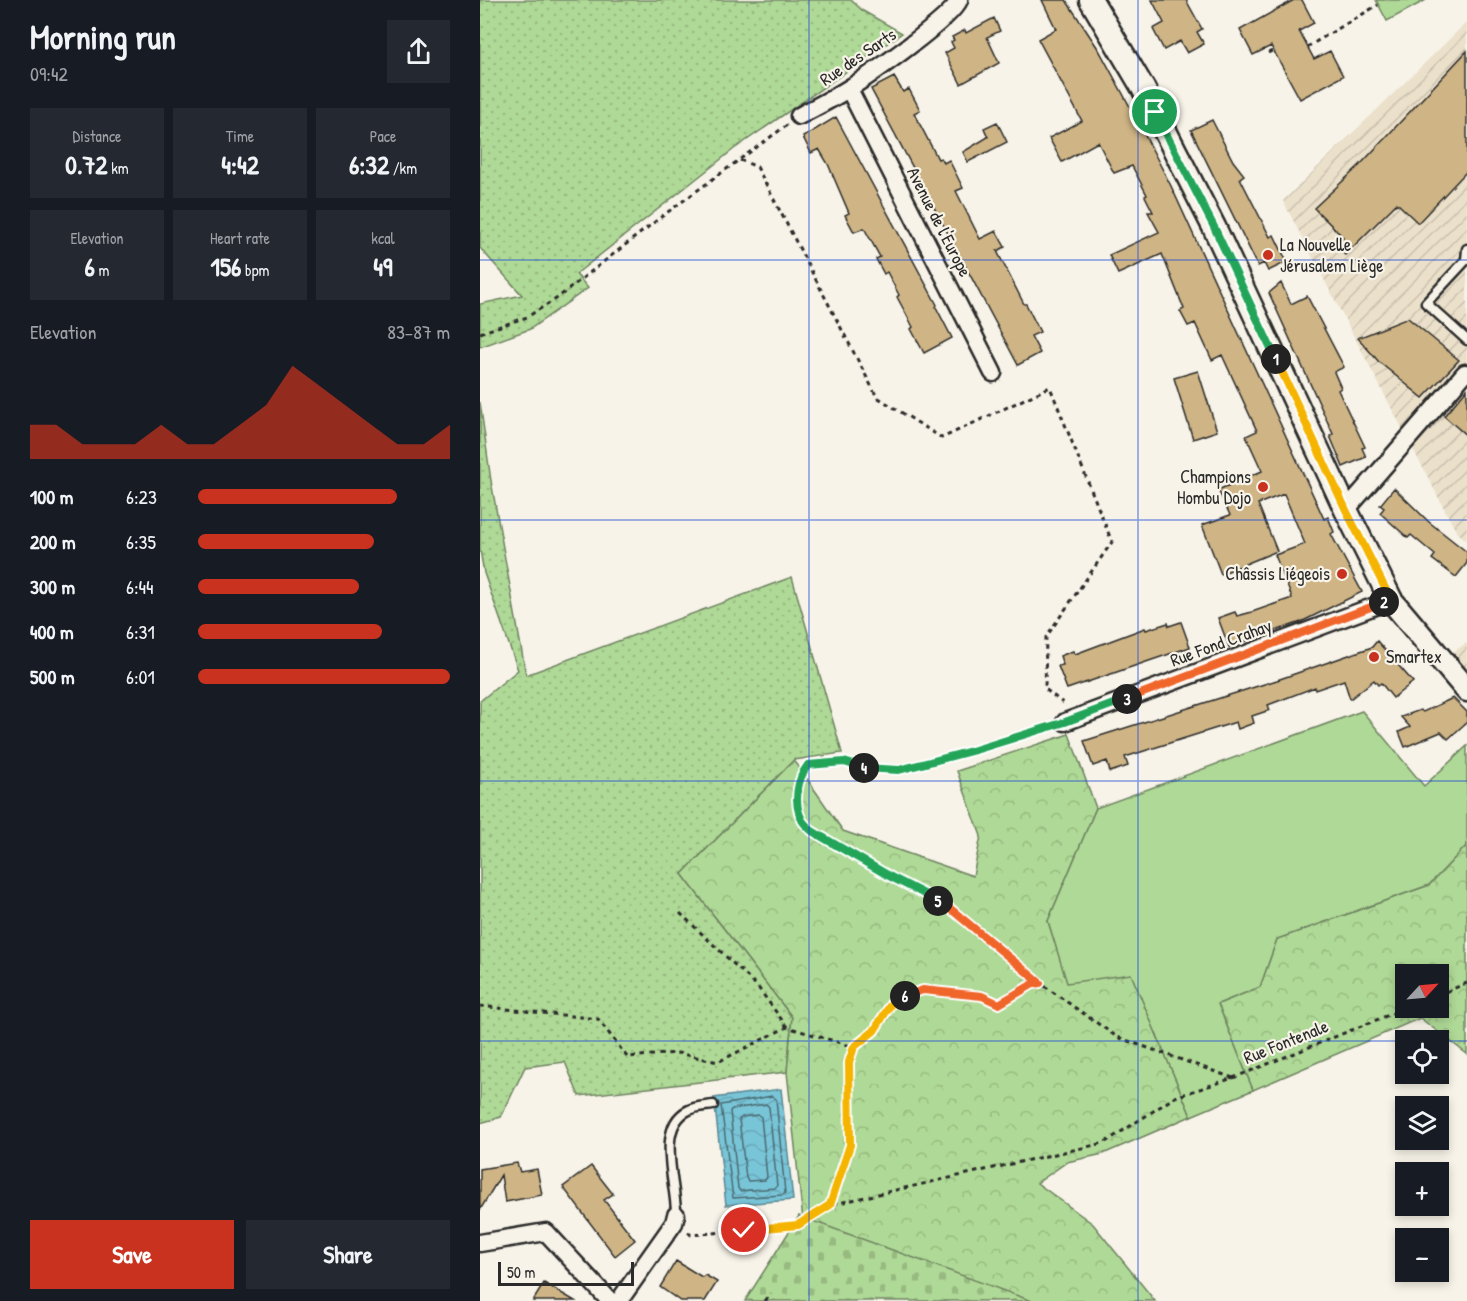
<!DOCTYPE html>
<meta charset="utf-8">
<style>
body{margin:0;font-family:"Patrick Hand",sans-serif;background:#242831;color:#f1f3f6;height:100vh;display:flex;flex-direction:column;font-size:22px;white-space:nowrap}
*{box-sizing:border-box;margin:0}
p{font-size:20px;color:#9ea1a6}
.icon{flex:none;width:33px;height:33px;fill:none;stroke:currentColor;stroke-width:2;stroke-linecap:round;stroke-linejoin:round}
.map{position:relative;flex:1;overflow:hidden}
.details{display:flex;flex-direction:column;background:#171b24;width:480px}
.details>*{flex:none}
.needle{width:39px;rotate:64deg}
.controls{position:absolute;left:915px;top:964px;display:grid;gap:12px}
.controls a{display:grid;place-items:center;width:54px;height:54px;border-radius:0px;background:#171b24;box-shadow:0 3px 9px #0003;font-size:30px}
.scale{position:absolute;left:18px;bottom:15px;width:136px;box-sizing:border-box;padding-left:6px;border:3px solid #2b2b2b;border-top:0;font-size:16px;line-height:21px;white-space:nowrap;color:#2b2b2b;-webkit-text-stroke:4px #f7f3e8;paint-order:stroke}
.pin{position:absolute;display:grid;place-items:center;width:51px;height:51px;color:#fff;margin:-26px;border:3px solid #fff;border-radius:50%;box-shadow:0 2px 6px #0007}
.km{position:absolute;width:30px;height:30px;margin:-15px;border-radius:50%;background:#222;color:#fff;font-size:16px;line-height:30px;text-align:center}
.round{display:grid;place-items:center;flex:none;width:63px;height:63px;border-radius:0px;background:#242831}
.overview{display:flex;align-items:center;justify-content:space-between;height:102px;padding:0 30px}
h1{font-size:33px;font-weight:800;line-height:45px}
.figures{display:grid;grid-template-columns:repeat(3,1fr);gap:9px;height:102px;padding:6px 30px}
.figures div{display:grid;align-content:center;border-radius:0px;background:#242831;text-align:center}
.figures b{font-size:26px;font-weight:800}
.figures small{font-size:16px;font-weight:400}
.figures p{font-size:16px}
.chart{height:168px;padding:12px 30px}
.chart p{display:flex;justify-content:space-between}
.chart svg{width:100%;height:108px;margin-top:6px;fill:#c8321e;opacity:.7}
.cta{display:flex;gap:12px;margin-top:auto;padding:12px 30px}
.cta a{flex:1;height:69px;border-radius:0px;background:#c8321e;color:#fff;font-size:24px;font-weight:800;line-height:69px;text-align:center}
.cta a+a{background:#242831;color:#f1f3f6}
ul{padding:0 30px;list-style:none;font-size:20px}
li{display:grid;grid-template-columns:96px 72px 1fr;align-items:center;height:45px}
li i{height:15px;border-radius:8px;background:#c8321e}
main{display:flex;flex:1;min-height:0}
.map>svg:first-child{display:block}
.industrial{fill:url(#industrial-furrows)}
.grass{fill:url(#grass-dots);stroke:#6d8260;stroke-width:1.5}
.forest{fill:url(#forest-crowns);stroke:#6d8260;stroke-width:1.5;fill-rule:evenodd}
.cemetery{fill:url(#cemetery-stones);stroke:#6d8260;stroke-width:1.5}
.garden{fill:#afd996;stroke:#6d8260;stroke-width:1.5}
.water{fill:url(#water-waves);stroke:#5a8793;stroke-width:1.5}
.lines{fill:none;stroke-linecap:round;stroke-linejoin:round}
.shore{stroke:#4a6970;stroke-width:1.5}
.building{fill:#cfb585;stroke:#2b2b2b;stroke-width:1.5}
.lane-casing{stroke:#2b2b2b;stroke-width:13}
.street-casing{stroke:#2b2b2b;stroke-width:21}
.secondary-casing{stroke:#2b2b2b;stroke-width:27}
.path{stroke:#2b2b2b;stroke-width:3;stroke-dasharray:4.5 4.5;stroke-linecap:butt}
.lane{stroke:#f7f3e8;stroke-width:8}
.street{stroke:#f7f3e8;stroke-width:16}
.secondary{stroke:#f7f3e8;stroke-width:22}
.split-1-casing{stroke:#fff;stroke-width:12}
.split-2-casing{stroke:#fff;stroke-width:12}
.split-3-casing{stroke:#fff;stroke-width:12}
.split-4-casing{stroke:#fff;stroke-width:12}
.split-5-casing{stroke:#fff;stroke-width:12}
.split-6-casing{stroke:#fff;stroke-width:12}
.split-7-casing{stroke:#fff;stroke-width:12}
.split-1{stroke:#22a559;stroke-width:8}
.split-2{stroke:#f5b400;stroke-width:8}
.split-3{stroke:#f0652b;stroke-width:8}
.split-4{stroke:#22a559;stroke-width:8}
.split-5{stroke:#22a559;stroke-width:8}
.split-6{stroke:#f0652b;stroke-width:8}
.split-7{stroke:#f5b400;stroke-width:8}
.grid{fill:none;stroke:#1d4ed8;stroke-width:1.5;stroke-opacity:0.55}
.poi-dot{fill:#c8321e;stroke:#f7f3e8;stroke-width:2}
.labels{text-anchor:middle;stroke-width:4.5;stroke-linejoin:round;paint-order:stroke}
.street-label{font-size:18px;fill:#2b2b2b;stroke:#f7f3e8}
.poi-label{font-size:18px;fill:#2b2b2b;stroke:#f7f3e8;text-anchor:start}
</style>
<main>
<section class="details">
<div class="overview"><div><h1>Morning run</h1><p>09:42</p></div><a class="round"><svg class="icon" aria-label="share" viewBox="0 0 24 24"><path d="M12 15V3M7 8l5-5 5 5M5 13v7h14v-7"/></svg></a></div>
<div class="figures">
<div><p>Distance</p><b>0.72<small> km</small></b></div>
<div><p>Time</p><b>4:42</b></div>
<div><p>Pace</p><b>6:32<small> /km</small></b></div>
</div>
<div class="figures">
<div><p>Elevation</p><b>6<small> m</small></b></div>
<div><p>Heart rate</p><b>156<small> bpm</small></b></div>
<div><p>kcal</p><b>49</b></div>
</div>
<div class="chart"><p><span>Elevation</span>83–87 m</p>
<svg viewBox="0 0 160 44" preserveAspectRatio="none"><path d="M0 44V30L10 30L20 38L30 38L40 38L50 30L60 38L70 38L80 30L90 22L100 6L110 14L120 22L130 30L140 38L150 38L160 30V44z"/></svg>
</div>
<ul>
<li><b>100 m</b>6:23<i style="width:79%"></i></li>
<li><b>200 m</b>6:35<i style="width:70%"></i></li>
<li><b>300 m</b>6:44<i style="width:64%"></i></li>
<li><b>400 m</b>6:31<i style="width:73%"></i></li>
<li><b>500 m</b>6:01<i style="width:100%"></i></li>
</ul>
<div class="cta"><a>Save</a><a>Share</a></div>
</section>
<div class="map">
<svg width="987" height="1301" viewBox="0 0 987 1301">
<defs>
<pattern id="industrial-furrows" width="10" height="10" patternUnits="userSpaceOnUse" patternTransform="scale(1.5)"><rect width="10" height="10" fill="#ebe0ca"/><path d="M-1 1l2-2M0 10L10 0M9 11l2-2" fill="none" stroke="#cac0ae"/></pattern>
<pattern id="grass-dots" width="8" height="8" patternUnits="userSpaceOnUse" patternTransform="scale(1.5)"><rect width="8" height="8" fill="#afd996"/><path d="M2 2h.1M6 6h.1" fill="none" stroke="#97ba81" stroke-width="1.8" stroke-linecap="round"/></pattern>
<pattern id="forest-crowns" width="20" height="18" patternUnits="userSpaceOnUse" patternTransform="scale(1.5)"><rect width="20" height="18" fill="#afd996"/><path d="M2 6a3 3 0 1 1 6 0M12 15a3 3 0 1 1 6 0" fill="none" stroke="#97ba81"/></pattern>
<pattern id="cemetery-stones" width="16" height="16" patternUnits="userSpaceOnUse" patternTransform="scale(1.5)"><rect width="16" height="16" fill="#afd996"/><path d="M2 7V4a2 2 0 0 1 4 0v3zM10 15v-3a2 2 0 0 1 4 0v3z" fill="#97ba81"/></pattern>
<pattern id="water-waves" width="16" height="10" patternUnits="userSpaceOnUse" patternTransform="scale(1.5)"><rect width="16" height="10" fill="#79c5d8"/><path d="M0 5q4-4 8 0t8 0" fill="none" stroke="#69a9ba"/></pattern>
</defs>
<rect width="100%" height="100%" fill="#f7f3e8"/>
<filter id="ink" filterUnits="userSpaceOnUse"><feTurbulence type="fractalNoise" baseFrequency=".0167" numOctaves="2"/><feDisplacementMap in="SourceGraphic" scale="12" xChannelSelector="R" yChannelSelector="G"/><feConvolveMatrix kernelMatrix="1 2 1 2 8 2 1 2 1" color-interpolation-filters="sRGB"/></filter>
<g filter="url(#ink)">
<path class="industrial" d="M987,22V541L976,531L803,201Z
M987,643V690L960,660Z"/>
<path class="grass" d="M0,0H371L383,11L422,33L254,149L96,274L108,288L50,329L0,347V304L42,295L0,248Z
M0,402L11,481L46,675L312,577L362,753L314,760L202,874L312,1017L307,1072L99,1096L85,1062L45,1067L21,1117L0,1123V701L38,670L4,573L0,550Z"/>
<path class="forest" d="M589,734L616,808L568,921L588,982L651,973L711,1116L623,1154L587,1162L557,1183L613,1224L675,1301H549L323,1220L307,1072L312,1017L202,874L314,760L363,831L493,876L501,836L477,771Z
M987,845V1054L940,1018L773,1090L738,1004L780,987L797,939L949,885ZM926,975H958V1008H926Z"/>
<path class="cemetery" d="M319,1216L552,1301H265Z"/>
<path class="garden" d="M896,0H946L907,21Z
M882,711L944,786L987,746V845L949,885L797,939L780,987L738,1004L773,1090L711,1116L651,974L587,983L568,921L616,808Z"/>
<path class="water" d="M301,1089L313,1200L246,1205L234,1098Z"/>
<g class="lines">
<path class="shore" d="M292,1096L296,1099L305,1193L303,1195L253,1198L241,1105Z
M286,1104L289,1107L297,1186L295,1188L260,1191L258,1188L250,1111L252,1109Z
M278,1115L281,1117L287,1177L285,1180L268,1181L266,1178L259,1119L262,1117Z"/>
</g>
<path class="building" d="M562,0H586L619,50L655,116L691,186L844,519L848,517L854,532L851,534L882,592L821,622L749,647L738,618L755,612L757,616L772,612L812,598L795,555L825,544L804,494L778,504L797,551L741,574L722,525L750,515L738,490L782,471L766,436L777,431L742,355L732,360L715,323L708,326L700,311L704,309L682,254L638,274L629,255L679,232L668,212H673L665,196L667,195L652,166L634,173L618,142L582,162L569,138L602,121L558,39L576,29Z
M672,0H706L722,29L717,32L724,44L707,53L700,41L684,50L673,29L684,23Z
M814,0H822L834,23L819,31L834,59L850,51L863,76L820,99L791,46L773,55L760,30Z
M514,18L520,31L507,37L519,63L481,84L465,53L474,48L471,42L474,40L472,37L485,30L486,33Z
M987,51V171L938,223L917,203L865,255L854,244L863,237L834,208L879,166Z
M414,77L423,92L429,89L440,110L434,113L458,159L461,158L464,163L469,160L483,188L476,191L500,239L516,231L525,247L517,251L544,304H546L560,332L551,336L560,353L538,365L391,89Z
M356,117L457,305L456,307L472,338L444,353L431,329L433,327L417,297L419,295L407,272L404,274L396,259L400,257L384,228L374,232L365,215L369,213L348,164L339,149L331,153L323,137Z
M732,120L753,161L764,175L760,178L790,237L794,235L807,262L788,271L784,263L778,266L711,130Z
M517,122L527,142L488,162L483,152L508,137L504,128Z
M801,283L811,304L827,296L864,367L854,372L861,388L858,390L885,447L882,448L886,457L863,467L850,436L853,434L789,293Z
M928,318L979,360L943,398L899,362L878,338Z
M718,371L737,431L713,439L694,378Z
M987,389V436L964,416Z
M914,488L949,522L987,552V563L976,577L952,559L955,555L931,535L928,538L900,513L904,508L900,505Z
M701,622L710,647L587,689L578,666L583,665L580,656L593,651L595,654L665,628L666,630L688,623L689,626Z
M897,641L933,682L913,698L901,683L898,685L894,680L870,699L864,680L835,690V687L788,705L790,710L772,716L774,723L758,729L756,722L661,752L645,757L648,766L630,772L627,761L613,766L604,741L797,680L892,647Z
M973,698L987,712V722L968,739L961,732L925,747L919,732L930,727L921,717L940,710L943,712Z
M37,1163L40,1172L57,1169L62,1195L25,1202L21,1175L0,1210V1169Z
M111,1166L133,1194L124,1200L155,1240L135,1256L83,1187Z
M196,1261L222,1277L225,1275L237,1282L225,1301H200L180,1287Z
M64,1283L95,1301H53Z"/>
<g class="lines">
<g class="lane-casing">
<path id="lane" d="M987,249L986,260L946,303L987,340
M196,1215C197,1184 172,1121 214,1108C220,1106 228,1106 233,1105"/>
</g>
<g class="street-casing">
<path id="street" d="M369,89L513,373
M319,116C336,107 352,99 368,89C389,76 472,18 479,0
M866,510L985,373
M585,722L911,600
M0,1243L66,1232L130,1301
M139,1301L194,1223L196,1215"/>
</g>
<g class="secondary-casing">
<path id="secondary" d="M611,0L663,88L734,227L866,510L911,600L987,690"/>
</g>
<path class="path" d="M827,47L898,5
M788,53L796,49
M260,160L277,167L397,397L462,438L570,387L632,542L566,637L565,689L583,703
M0,333L47,317L76,299L181,217L307,125
M570,727L495,750L419,770L389,769L364,762L328,765C317,779 313,803 322,820C324,824 329,828 332,831L411,877L466,905L560,983L637,1037L753,1078
M200,913L277,986L307,1027
M958,995L987,983
M0,1006L118,1019L147,1057L198,1053L238,1062L307,1027L374,1047
M350,1205L370,1145L369,1062L374,1047L394,1031L414,999L443,990L502,996L519,1004L553,984L560,983
M208,1232L211,1235L318,1225L350,1205L624,1143L695,1097L753,1078L926,1008
M285,1301L291,1294"/>
<use href="#lane" class="lane"/>
<use href="#street" class="street"/>
<use href="#secondary" class="secondary"/>
</g>
</g>
<g class="lines" filter="url(#ink)">
<g class="split-1-casing">
<path id="split-1" d="M675,112L734,227L796,359"/>
</g>
<g class="split-2-casing">
<path id="split-2" d="M796,359L866,510L911,600L904,602"/>
</g>
<g class="split-3-casing">
<path id="split-3" d="M647,699L904,602"/>
</g>
<g class="split-4-casing">
<path id="split-4" d="M384,768L419,770L495,750L585,722L647,699"/>
</g>
<g class="split-5-casing">
<path id="split-5" d="M384,768L364,762L328,765C317,779 313,803 322,820C324,824 329,828 332,831L411,877L458,901"/>
</g>
<g class="split-6-casing">
<path id="split-6" d="M425,996L443,990L502,996L519,1004L553,984L560,983L466,905L458,901"/>
</g>
<g class="split-7-casing">
<path id="split-7" d="M264,1230L318,1225L350,1205L370,1145L369,1062L374,1047L394,1031L414,999L425,996"/>
</g>
<use href="#split-1" class="split-1"/>
<use href="#split-2" class="split-2"/>
<use href="#split-3" class="split-3"/>
<use href="#split-4" class="split-4"/>
<use href="#split-5" class="split-5"/>
<use href="#split-6" class="split-6"/>
<use href="#split-7" class="split-7"/>
</g>
<path class="grid" d="M329,0V1301M658,0V1301M0,260H987M0,520H987M0,781H987M0,1041H987"/>
<g class="poi-dot">
<circle cx="788" cy="255" r="6"/>
<circle cx="783" cy="487" r="6"/>
<circle cx="862" cy="574" r="6"/>
<circle cx="894" cy="657" r="6"/>
</g>
<g class="labels">
<g class="street-label">
<text transform="translate(378 57) rotate(-34)" y="6">Rue des Sarts</text>
<text transform="translate(459 222) rotate(63)" y="6">Avenue de l'Europe</text>
<text transform="translate(741 643) rotate(-20)" y="6">Rue Fond Crahay</text>
<text transform="translate(806 1042) rotate(-22)" y="6">Rue Fontenale</text>
</g>
<g class="poi-label">
<text x="800" y="251">La Nouvelle<tspan x="800" dy="21">Jérusalem Liège</tspan></text>
<text x="771" y="483" text-anchor="end">Champions<tspan x="771" dy="21">Hombu Dojo</tspan></text>
<text x="850" y="580" text-anchor="end">Châssis Liégeois</text>
<text x="906" y="663">Smartex</text>
</g>
</g>
</svg>
<div class="controls">
<a><svg class="needle" viewBox="-14 -14 28 28"><path d="M0-13l5 13h-10z" fill="#e53935"/><path d="M0 13l5-13h-10z" fill="#9ea1a6"/></svg></a>
<a><svg class="icon" aria-label="locate" viewBox="0 0 24 24"><circle cx="12" cy="12" r="6"/><path d="M12 2v4M12 18v4M2 12h4M18 12h4"/></svg></a>
<a><svg class="icon" aria-label="layers" viewBox="0 0 24 24"><path d="M12 4l9 5-9 5-9-5zM3 14l9 5 9-5"/></svg></a>
<a>+</a>
<a>−</a>
</div>
<div class="scale">50 m</div>
<div class="pin" style="left:675px;top:112px;background:#1e9e55"><svg class="icon" aria-label="arrive" viewBox="0 0 24 24"><path d="M6 21V4h12l-3 4 3 4H6"/></svg></div>
<div class="pin" style="left:264px;top:1230px;background:#d93025"><svg class="icon" aria-label="check" viewBox="0 0 24 24"><path d="M5 12l5 5 9-10"/></svg></div>
<b class="km" style="left:796px;top:359px">1</b>
<b class="km" style="left:904px;top:602px">2</b>
<b class="km" style="left:647px;top:699px">3</b>
<b class="km" style="left:384px;top:768px">4</b>
<b class="km" style="left:458px;top:901px">5</b>
<b class="km" style="left:425px;top:996px">6</b>
</div>
</main>
